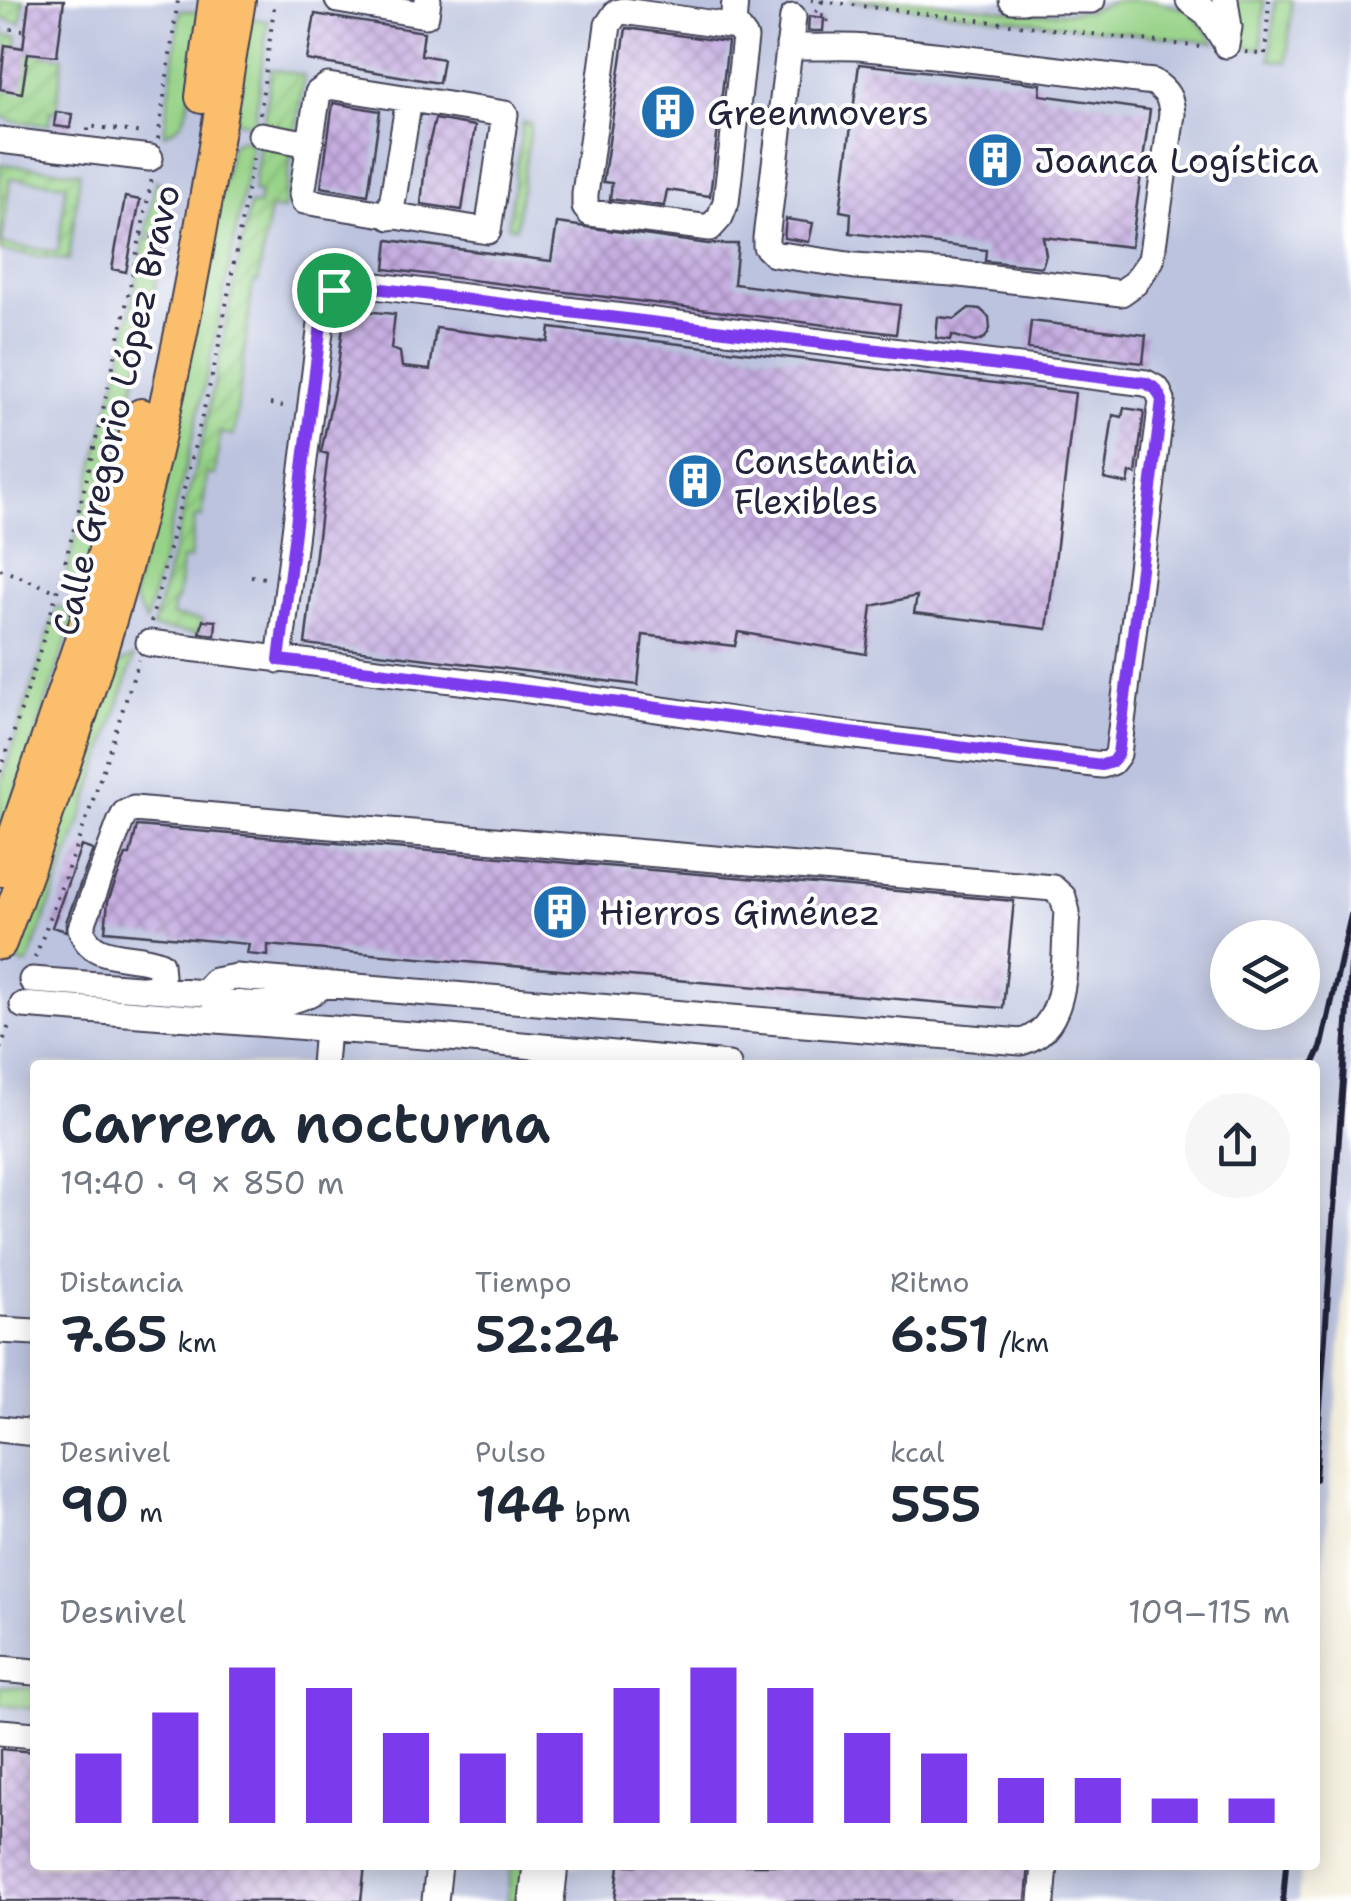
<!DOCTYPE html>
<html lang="es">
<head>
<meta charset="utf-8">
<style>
	:root { --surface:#fff; --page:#f6f6f7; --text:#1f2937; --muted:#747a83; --accent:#7c3aed }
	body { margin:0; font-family:"Shantell Sans",sans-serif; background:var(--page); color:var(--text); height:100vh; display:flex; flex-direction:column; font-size:38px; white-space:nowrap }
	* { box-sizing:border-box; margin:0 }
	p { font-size:32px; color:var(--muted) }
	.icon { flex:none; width:55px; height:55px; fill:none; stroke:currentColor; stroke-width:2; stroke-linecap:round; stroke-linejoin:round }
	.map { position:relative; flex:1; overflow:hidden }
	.panel { position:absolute; left:30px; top:1060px; width:1290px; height:810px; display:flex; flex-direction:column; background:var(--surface); border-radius:10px; box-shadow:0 5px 25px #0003 }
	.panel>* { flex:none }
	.tools { position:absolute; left:1210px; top:920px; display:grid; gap:20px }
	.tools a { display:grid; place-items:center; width:110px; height:110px; border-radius:50%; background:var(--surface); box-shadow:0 5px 25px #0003; font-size:50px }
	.pin { position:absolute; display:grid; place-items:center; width:85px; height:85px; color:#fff; margin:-42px; border:5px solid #fff; border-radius:50%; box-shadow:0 2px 10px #0007 }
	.round { display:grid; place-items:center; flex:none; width:105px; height:105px; border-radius:52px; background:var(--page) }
	.headline { display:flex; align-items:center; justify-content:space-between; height:170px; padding:0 30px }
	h1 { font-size:55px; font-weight:600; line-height:75px }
	.metrics { display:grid; grid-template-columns:repeat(3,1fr); gap:15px; height:170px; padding:10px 30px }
	.metrics div { display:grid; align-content:center }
	.metrics b { font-size:50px; font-weight:600 }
	.metrics small { font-size:28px; font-weight:400 }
	.metrics p { font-size:28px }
	.chart { height:280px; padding:20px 30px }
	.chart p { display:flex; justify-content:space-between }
	.chart svg { width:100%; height:180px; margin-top:10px; stroke:var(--accent); stroke-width:6 }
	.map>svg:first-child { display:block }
	.industrial { fill:#bcc3de; fill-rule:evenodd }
	.green { fill:#96d287; stroke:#5c7a61; stroke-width:2.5 }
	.garden { fill:url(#garden-furrows); stroke:#5c7a61; stroke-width:2.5; fill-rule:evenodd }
	.building { fill:url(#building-cross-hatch) }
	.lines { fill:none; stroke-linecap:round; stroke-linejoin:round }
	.minor-casing { stroke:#424154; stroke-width:29 }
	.major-casing { stroke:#424154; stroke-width:36 }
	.path { stroke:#424154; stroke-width:4; stroke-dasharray:2.5 8; stroke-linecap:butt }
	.minor { stroke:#fff; stroke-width:25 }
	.major { stroke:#fabe6d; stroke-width:32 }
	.rail { stroke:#22223b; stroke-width:6 }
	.route-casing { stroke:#fff; stroke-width:20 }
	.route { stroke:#7c3aed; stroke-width:12 }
	.labels { text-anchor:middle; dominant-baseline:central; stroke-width:8; stroke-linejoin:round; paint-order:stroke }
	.poi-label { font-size:35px; fill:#22223b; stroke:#fff; text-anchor:start }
	.street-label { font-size:35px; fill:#22223b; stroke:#fff }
</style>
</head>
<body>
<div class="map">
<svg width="1351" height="1901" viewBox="0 0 1351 1901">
	<defs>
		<pattern id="garden-furrows" width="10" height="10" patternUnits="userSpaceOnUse" patternTransform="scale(2.5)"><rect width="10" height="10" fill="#96d287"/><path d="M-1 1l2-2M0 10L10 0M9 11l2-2" fill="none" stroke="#81b475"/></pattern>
		<pattern id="building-cross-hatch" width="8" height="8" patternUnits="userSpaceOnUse" patternTransform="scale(2.5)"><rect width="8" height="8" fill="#c6ade1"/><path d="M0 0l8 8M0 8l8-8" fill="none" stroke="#a08cb8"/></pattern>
	</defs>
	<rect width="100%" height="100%" fill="#fff"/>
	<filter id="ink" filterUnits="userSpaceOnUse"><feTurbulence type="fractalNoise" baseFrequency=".01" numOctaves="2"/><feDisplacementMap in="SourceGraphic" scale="20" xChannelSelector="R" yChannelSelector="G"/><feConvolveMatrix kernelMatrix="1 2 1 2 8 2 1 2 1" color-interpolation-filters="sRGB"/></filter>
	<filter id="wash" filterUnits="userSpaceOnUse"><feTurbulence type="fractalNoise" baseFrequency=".0048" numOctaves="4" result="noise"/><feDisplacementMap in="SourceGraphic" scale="40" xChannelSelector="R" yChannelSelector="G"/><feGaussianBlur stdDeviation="2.25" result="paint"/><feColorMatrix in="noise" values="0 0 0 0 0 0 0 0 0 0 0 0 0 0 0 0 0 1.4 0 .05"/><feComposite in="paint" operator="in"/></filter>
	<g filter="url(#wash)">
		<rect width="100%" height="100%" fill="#f4f0df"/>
		<path class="industrial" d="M0,0H1351V1197L1315,1681V1065H35V1865H1301L1298,1901H0ZM1228,938H1302V1012H1228Z"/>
		<path class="green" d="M849,0H918L1038,14L1087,11L1118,0H1154L1190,11L1215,43Z
			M1233,0H1264L1261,49L1235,46Z
			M1275,0H1292L1287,62L1270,60Z
			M180,10L199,12C197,35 193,101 183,119C179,127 172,131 164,134Z
			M249,18L268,21L254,124L237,121L236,115Z
			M239,140L252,142C225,304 189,463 146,622L134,600V592L231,146Z
			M156,180C176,196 169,214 165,237L146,233Z
			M145,238L157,240L155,254L162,255L132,396L88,573L74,581L65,579L120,364Z
			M57,606L69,613L73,621L0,843V786Z
			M134,657L84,812L28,964H22L11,952L109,674L122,662Z
			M0,1686L35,1689V1709L0,1705Z
			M511,1865H530L526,1901H507Z"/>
		<path class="garden" d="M0,0H24L21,23L2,19Z
			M0,35L18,36L17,46L23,48V52L63,57L56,112L50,111L49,125L12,121L0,116Z
			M271,69L304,75L296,131L263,126Z
			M523,122L531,124L516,228L508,226Z
			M260,144L292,149L283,210L270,208L258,282H253L234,435L220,433L215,475L207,474L202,517H195L190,559H182L177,602H174L172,616L203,620L200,634L153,628L204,433L250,204L258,205L260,193L253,191Z
			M0,164L80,172L69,260L0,251ZM10,178L66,184L58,252L2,244Z"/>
		<g id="blocks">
			<path class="building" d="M29,0H64L57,56L28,53L22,93L0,89L5,45L23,48Z
				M315,14L424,32L421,55L443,59L439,83L307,60Z
				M809,16L824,18L823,31H808Z
				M626,28L728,42L710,196L667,190L664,206L610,199L612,183L603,182Z
				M859,64L1041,84L1040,95L1150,110L1131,247L1043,237L1046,255L1042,267L985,261L986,250L850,233L851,213L840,211Z
				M333,103L380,111L368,195L321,187Z
				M56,112L72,114L70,128L54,126Z
				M435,119L475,126L462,210L421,204L426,156Z
				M125,197L140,200L126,272L112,269Z
				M786,219L813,223L809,242L784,238Z
				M557,223L708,244H738L734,284L900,305L896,334L385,269L388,240L551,261Z
				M969,308L980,309L989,317L990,329L985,338L975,342L952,335L951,340L936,338L938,317L955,319Z
				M345,309L395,314L391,349L400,352L402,367L430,370L436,328L548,342L550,328L1075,393L1047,629L914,613L917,596L872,606L866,654L738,632L735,646L643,635L638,685L305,644L328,454L321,452L337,375Z
				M1031,321L1146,335L1143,363L1028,349Z
				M1124,408L1144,411L1136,474L1130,473L1128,484L1104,479L1113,415L1122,417Z
				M203,620L216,621L215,635L200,633Z
				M137,826L1014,901L1003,1008L268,945V956L247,954L249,944L105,931L108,901L126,855H130Z
				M81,846L93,850L66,922V931L52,927Z
				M0,1749L35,1752V1865H365L361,1901H0Z
				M619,1865H1029L1026,1901H615Z"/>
		</g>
	</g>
	<g filter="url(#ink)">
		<use href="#blocks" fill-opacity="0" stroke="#424154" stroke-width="2.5"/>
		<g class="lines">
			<g class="minor-casing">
				<path id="minor" d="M338,0L426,15L428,0
					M1012,0H1056
					M1062,0H1092
					M1189,0L1207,13L1226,43
					M1225,0L1229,27L1226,45
					M623,11L737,27L745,38L726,202L720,217L710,228L590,213L585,207V194L608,25L616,13Z
					M733,26L735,0
					M789,46C816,49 841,45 867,48C962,57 1058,70 1153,82C1167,91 1171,98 1172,114L1151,260L1135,283L1121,293L952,273L855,266L774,254L766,246V238L793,17
					M328,86L505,114L488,231L304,201L302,194L318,93Z
					M261,135L310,144
					M0,140L150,158
					M390,217L409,99
					M149,643L501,686L771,726L1102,765L1112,762L1118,754L1162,400L1157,389L1146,383L369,285H351L334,290L323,308L279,660
					M32,980L204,993L215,981L236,977L1021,1042C1072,1028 1063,955 1067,912L1063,897L1053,888L134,809L125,813L120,823L81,928C90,964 134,952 160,964L162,989
					M204,993C241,1010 292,1009 325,984
					M23,1005L450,1038L728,1065
					M324,1065L327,1029
					M0,1330L35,1332
					M0,1429L35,1433
					M0,1669L35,1672
					M0,1732L35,1735
					M435,1901L439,1865
					M532,1901L536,1865
					M551,1901L555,1865
					M1042,1901L1045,1865"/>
			</g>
			<g class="major-casing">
				<path id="major" d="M202,97L215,0
					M3,870L80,644L141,415
					M0,943C59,785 113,627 152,464C189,311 214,156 239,0"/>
			</g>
			<path class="path" d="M811,0L1201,47
				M822,1L815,14L828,16L827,24
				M0,28L23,30
				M1245,52L1265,55L1269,0
				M260,114L275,0
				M88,131V126L144,133
				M158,139L178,0
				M141,234L163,239L160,251
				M270,404L290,407
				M0,569L53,590
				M251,576L266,578
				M151,622L216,360L254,153
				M0,772C69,578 112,379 152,178
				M35,958L90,809L139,660
				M0,1049L10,1023"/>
			<use href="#minor" class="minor"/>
			<use href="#major" class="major"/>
			<path class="rail" d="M1313,1065L1322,1045L1351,915
				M1315,1479L1351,966
				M1283,1901L1286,1865"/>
		</g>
	</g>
	<g class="lines" filter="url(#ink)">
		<g class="route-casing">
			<path id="route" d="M350,285L1146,383L1156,389L1162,400L1118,754L1112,762L1102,765C827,732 553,692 279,660L323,308L334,290Z"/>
		</g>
		<use href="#route" class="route"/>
	</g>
	<defs>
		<g id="building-disc" transform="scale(2.875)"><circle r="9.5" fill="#1f6fb2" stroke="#fff"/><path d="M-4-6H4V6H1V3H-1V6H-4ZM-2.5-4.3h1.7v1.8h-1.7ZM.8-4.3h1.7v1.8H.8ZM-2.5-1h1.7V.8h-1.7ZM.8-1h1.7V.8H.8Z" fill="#fff"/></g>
	</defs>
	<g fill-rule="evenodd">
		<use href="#building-disc" x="668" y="112"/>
		<use href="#building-disc" x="995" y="160"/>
		<use href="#building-disc" x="695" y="481"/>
		<use href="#building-disc" x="560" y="912"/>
	</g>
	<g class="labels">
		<g class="poi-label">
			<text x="707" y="112">Greenmovers</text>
			<text x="1034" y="160">Joanca Logística</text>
			<text x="734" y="461">Constantia<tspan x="734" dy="40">Flexibles</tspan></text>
			<text x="599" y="912">Hierros Giménez</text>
		</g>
		<g class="street-label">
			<text transform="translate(116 410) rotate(-77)">Calle Gregorio López Bravo</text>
		</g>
	</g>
</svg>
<div class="tools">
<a><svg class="icon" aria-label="layers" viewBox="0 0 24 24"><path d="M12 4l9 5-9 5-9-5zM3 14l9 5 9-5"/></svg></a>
</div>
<div class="pin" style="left:334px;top:290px;background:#1e9e55"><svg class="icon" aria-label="arrive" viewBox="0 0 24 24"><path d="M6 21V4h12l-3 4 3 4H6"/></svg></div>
<section class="panel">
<div class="headline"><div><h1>Carrera nocturna</h1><p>19:40 · 9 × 850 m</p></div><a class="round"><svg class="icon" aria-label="share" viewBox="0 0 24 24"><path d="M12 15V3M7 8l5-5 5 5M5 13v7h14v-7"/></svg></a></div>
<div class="metrics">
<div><p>Distancia</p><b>7.65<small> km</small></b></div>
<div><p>Tiempo</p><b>52:24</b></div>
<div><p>Ritmo</p><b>6:51<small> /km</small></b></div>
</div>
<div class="metrics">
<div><p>Desnivel</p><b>90<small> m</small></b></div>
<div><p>Pulso</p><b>144<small> bpm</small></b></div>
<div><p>kcal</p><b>555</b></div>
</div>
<div class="chart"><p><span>Desnivel</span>109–115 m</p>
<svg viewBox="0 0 160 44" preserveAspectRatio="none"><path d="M5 44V27M15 44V17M25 44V6M35 44V11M45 44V22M55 44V27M65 44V22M75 44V11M85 44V6M95 44V11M105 44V22M115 44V27M125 44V33M135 44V33M145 44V38M155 44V38"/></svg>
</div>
</section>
</div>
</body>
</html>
